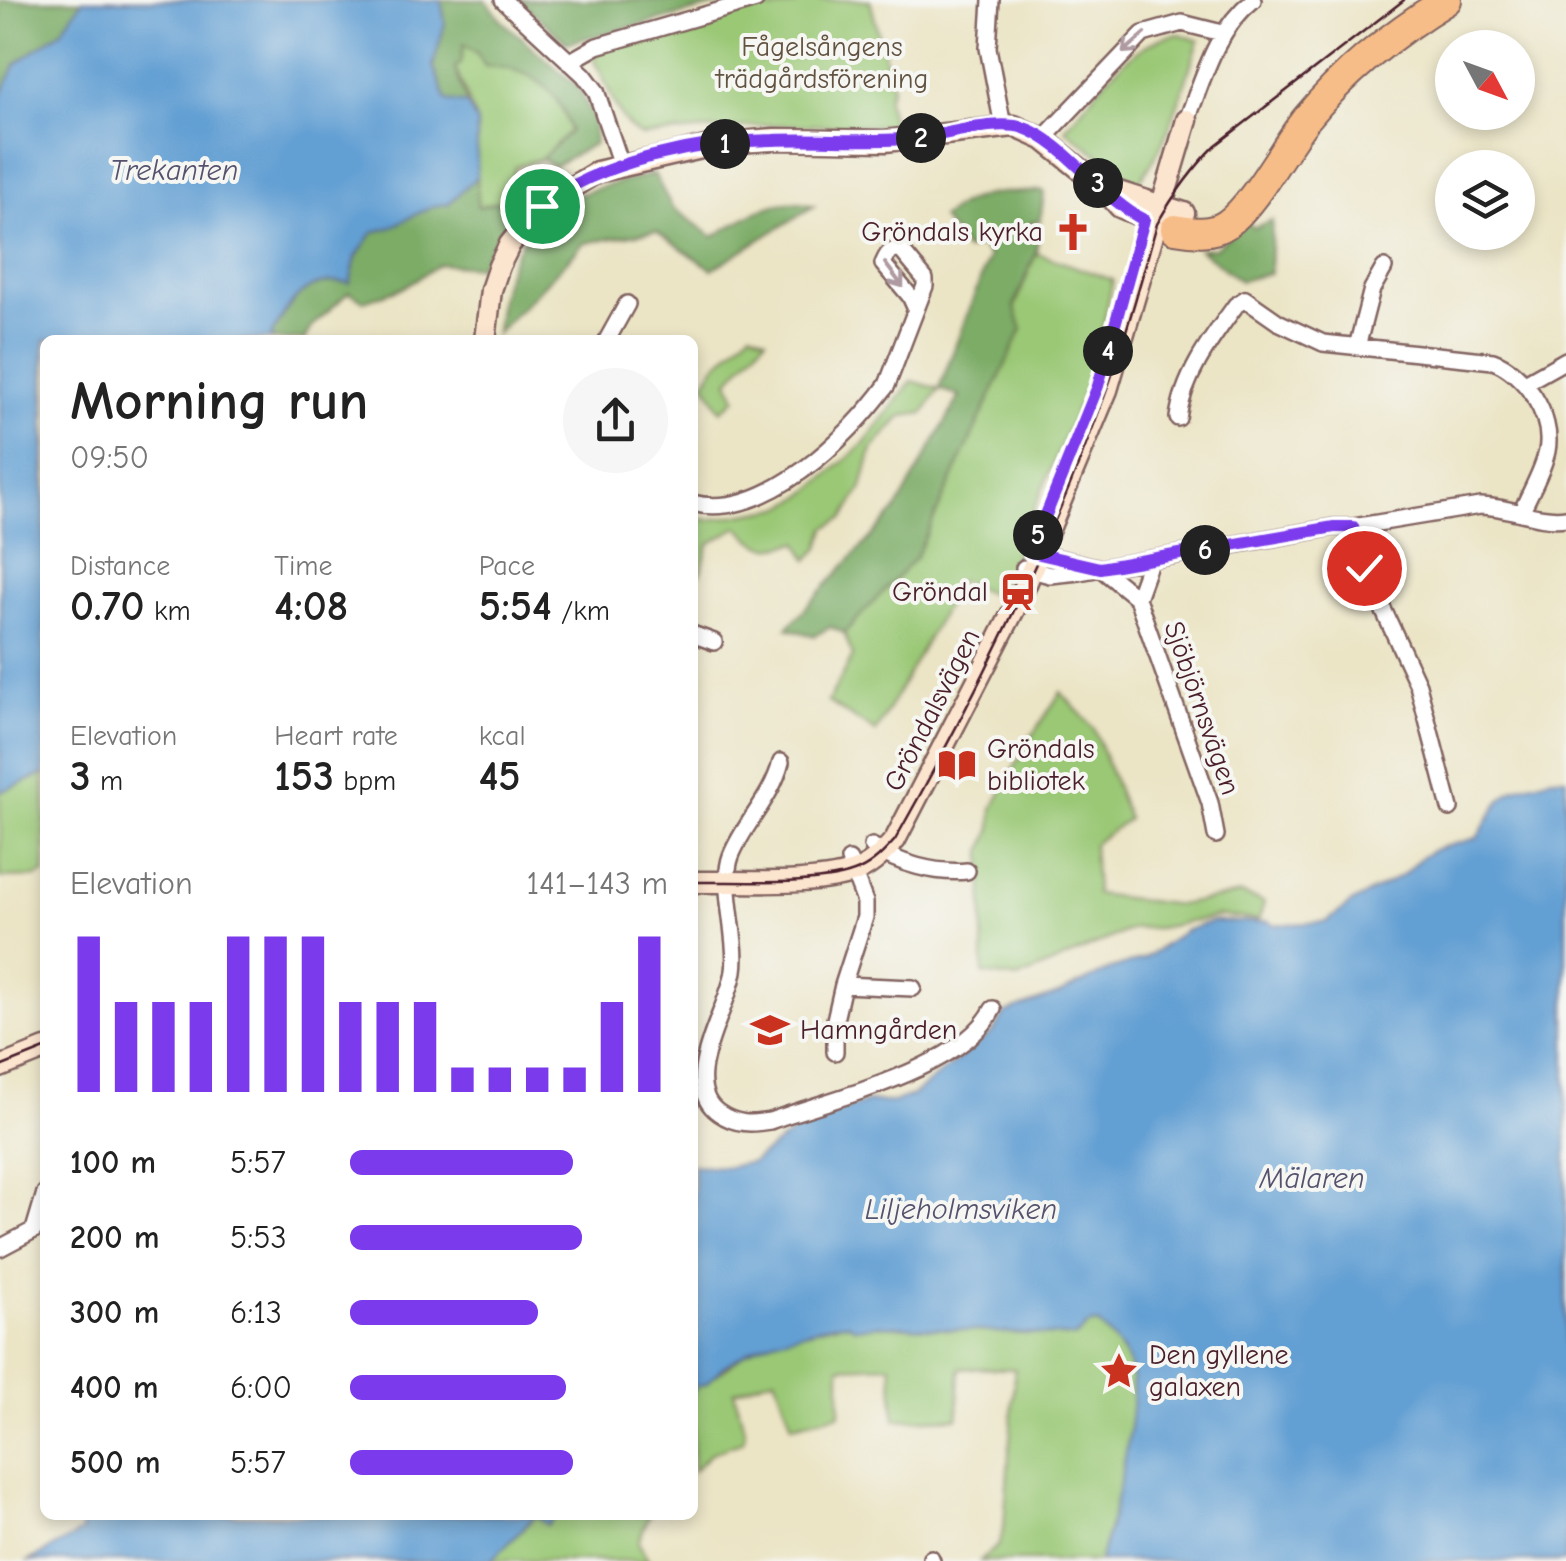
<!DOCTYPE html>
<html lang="en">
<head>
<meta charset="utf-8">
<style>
	:root { --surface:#fff; --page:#f6f6f6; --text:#222; --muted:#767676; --accent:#7c3aed }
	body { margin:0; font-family:"Comic Neue",sans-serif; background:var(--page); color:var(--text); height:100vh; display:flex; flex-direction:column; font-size:38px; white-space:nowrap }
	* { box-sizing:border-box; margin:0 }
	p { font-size:32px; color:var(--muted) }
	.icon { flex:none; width:55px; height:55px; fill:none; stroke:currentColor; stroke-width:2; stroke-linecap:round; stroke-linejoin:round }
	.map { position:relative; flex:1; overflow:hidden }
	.drawer { position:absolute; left:40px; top:335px; width:658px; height:1185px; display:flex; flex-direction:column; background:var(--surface); border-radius:15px; box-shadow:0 5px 15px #0003 }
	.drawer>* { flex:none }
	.needle { width:65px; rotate:131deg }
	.fabs { position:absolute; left:1435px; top:30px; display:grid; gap:20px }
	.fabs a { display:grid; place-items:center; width:100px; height:100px; border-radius:50%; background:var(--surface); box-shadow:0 5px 15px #0003; font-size:50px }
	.pin { position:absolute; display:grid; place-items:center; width:85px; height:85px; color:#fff; margin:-42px; border:5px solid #fff; border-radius:50%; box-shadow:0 2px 10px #0007 }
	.km { position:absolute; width:50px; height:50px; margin:-25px; border-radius:50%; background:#222; color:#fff; font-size:28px; line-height:50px; text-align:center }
	.round { display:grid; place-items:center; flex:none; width:105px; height:105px; border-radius:52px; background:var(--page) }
	.overview { display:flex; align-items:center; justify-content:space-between; height:170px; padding:0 30px }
	h1 { font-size:55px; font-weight:800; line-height:75px }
	.figures { display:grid; grid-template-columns:repeat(3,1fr); gap:15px; height:170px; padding:10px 30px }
	.figures div { display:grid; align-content:center }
	.figures b { font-size:42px; font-weight:800 }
	.figures small { font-size:28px; font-weight:400 }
	.figures p { font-size:28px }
	.chart { height:280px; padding:20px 30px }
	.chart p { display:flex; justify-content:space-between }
	.chart svg { width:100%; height:180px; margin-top:10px; stroke:var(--accent); stroke-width:6 }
	ul { padding:0 30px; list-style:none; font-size:32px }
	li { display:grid; grid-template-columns:160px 120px 1fr; align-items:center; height:75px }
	li i { height:25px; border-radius:12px; background:var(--accent) }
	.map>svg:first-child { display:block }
	.green { fill:#9ac875; stroke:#727450; stroke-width:2.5 }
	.forest { fill:#7bac66; stroke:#626648; stroke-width:2.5 }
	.water { fill:#629fd3; stroke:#565f7f; stroke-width:2.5 }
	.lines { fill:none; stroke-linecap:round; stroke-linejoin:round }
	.street-casing { stroke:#826461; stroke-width:20 }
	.secondary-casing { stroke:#826461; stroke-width:25 }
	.highway-casing { stroke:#826461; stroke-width:32 }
	.street { stroke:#fff; stroke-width:15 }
	.secondary { stroke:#fce5cf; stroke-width:20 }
	.highway { stroke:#f7bd88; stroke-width:28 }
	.tram { stroke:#4a1f2b; stroke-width:2.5 }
	.oneway { stroke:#ae9aa0 }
	.route-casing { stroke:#fff; stroke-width:20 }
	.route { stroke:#7c3aed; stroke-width:12 }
	.labels { text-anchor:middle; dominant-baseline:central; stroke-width:8; stroke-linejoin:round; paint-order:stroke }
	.park-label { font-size:28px; fill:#625241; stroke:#f6f6f2 }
	.poi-label { font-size:28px; fill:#4a1f2b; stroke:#f6f6f2; text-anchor:start }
	.street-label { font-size:28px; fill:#4a1f2b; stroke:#f6f6f2 }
	.water-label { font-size:30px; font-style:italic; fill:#54526e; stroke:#f6f6f2 }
</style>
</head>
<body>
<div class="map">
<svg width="1566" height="1561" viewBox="0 0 1566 1561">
	<rect width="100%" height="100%" fill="#f6f6f2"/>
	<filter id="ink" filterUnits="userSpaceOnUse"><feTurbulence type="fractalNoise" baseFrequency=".01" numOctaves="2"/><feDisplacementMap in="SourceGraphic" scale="20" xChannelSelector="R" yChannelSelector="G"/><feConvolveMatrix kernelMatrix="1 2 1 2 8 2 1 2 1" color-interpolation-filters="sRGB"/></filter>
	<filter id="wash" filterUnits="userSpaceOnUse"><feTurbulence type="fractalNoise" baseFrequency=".0048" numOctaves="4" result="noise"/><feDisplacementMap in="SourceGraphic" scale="40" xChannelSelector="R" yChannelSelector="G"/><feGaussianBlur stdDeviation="2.25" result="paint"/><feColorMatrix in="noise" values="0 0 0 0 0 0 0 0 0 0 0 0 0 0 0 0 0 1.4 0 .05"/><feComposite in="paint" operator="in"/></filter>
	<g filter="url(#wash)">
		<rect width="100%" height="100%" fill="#ebe4c5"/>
		<path class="green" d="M768,0L772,10L796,5L797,0H870L892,86L887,99L892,126L766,125L641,136C615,123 610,83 593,60L600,49Z
			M1180,34L1199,41C1183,85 1168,150 1136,184L1065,129C1096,93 1130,39 1180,34Z
			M463,44L476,52L485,66C529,67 559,88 570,131L541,159L515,167L510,199L477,207V123L455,67Z
			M1036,253L1113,280L1095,365L997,597L960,580L876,732L828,702L853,656L844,633L916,557Z
			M751,331L766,338L729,380L736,398L721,411L705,382L715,366Z
			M912,381L939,389L924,413L902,416L872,449L862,488L844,518L826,528L820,547L808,560L798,542C766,551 763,550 738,527L709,544L700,574L693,570V517L708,520L781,508L805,495L864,444Z
			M1061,692L1094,729L1128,819L1093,844L1096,894L1178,905L1241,894L1264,902L1259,920L1220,916L1159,928H1133L1018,979L983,974V851L992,828L993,808L1028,742Z
			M45,774V873L36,877L0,878V792Z
			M847,1323L856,1328L880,1325L1076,1337L1088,1325L1098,1323C1109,1335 1125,1351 1130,1367C1143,1404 1112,1521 1099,1561H980L999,1545L1004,1528L1015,1369L960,1368L958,1418L895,1420L891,1365L840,1367V1414L792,1425L775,1377L734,1391L745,1432L743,1441L711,1453L693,1471V1393L697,1386C712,1382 738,1356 756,1347C772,1339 828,1325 847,1323Z
			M536,1515L547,1525L556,1515H649L638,1542L649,1561H491Z"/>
		<path class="forest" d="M0,0H83L62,31L16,64L0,97Z
			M441,0H486L503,22L579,88L593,119L595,143L554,166L541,159L570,131C559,87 528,67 485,66L476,52L464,44L461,64L455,67L467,104L447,102L433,66L445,23Z
			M519,0H741L567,43Z
			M654,174L672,207L713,237C745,218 775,194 814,206L712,269L656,231L584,243L496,334C500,277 517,225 572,198C597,186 627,181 654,174Z
			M477,177L478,207L510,199L511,214L478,267L440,264L402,288L364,301L349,292L312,326L304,340H272V334C293,299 304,278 350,282L356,257L373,232L389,228L433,206L448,204Z
			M1041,190L1044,192L1040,221L1031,222L1030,236L1038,237L1036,253L1014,306L1022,329L916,557L844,633L831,627L814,636L787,628L896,510L960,396L939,389L989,257L980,246L966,250L941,218C958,204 978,195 1001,193C1015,191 1026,194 1041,190Z
			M1272,220L1270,273L1240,281L1199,249L1215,248L1246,221L1254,228Z"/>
		<path class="water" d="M83,0H441L445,23L433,66L447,101L467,104L477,123V177L448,204L433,206L389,228L373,232L356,257L350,283C304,277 293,299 272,334V340H45V774L0,792V97L16,64L61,31Z
			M1551,777H1566V1561H1099C1112,1524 1142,1402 1130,1367C1125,1351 1109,1334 1097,1323L1088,1325L1076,1337L880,1325L855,1328L847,1323L833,1324L774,1340L756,1347L723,1367L706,1384L697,1386L693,1393V1165L728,1167L752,1162L810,1120L868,1102H894L912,1096L993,1032L1005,1013L1061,993L1111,969L1144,959L1184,931L1210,922H1269L1274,925L1326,922L1353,902L1404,874L1420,858L1436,849L1477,838C1488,821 1499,794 1519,787C1530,783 1540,783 1551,777Z
			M76,1515H556L547,1525L536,1515L491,1561H29L83,1531Z"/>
	</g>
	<g filter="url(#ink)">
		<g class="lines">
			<g class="street-casing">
				<path id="street" d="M503,0L584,75L596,91L621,165
					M991,0L988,48L1003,126
					M569,62L597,46L756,0
					M1187,120C1204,76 1215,31 1253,0
					M1043,139L1143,34L1182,23L1222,33
					M607,340L627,304
					M1357,347L1372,289L1384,268
					M1525,383L1566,360
					M1178,418C1183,376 1212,338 1236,305L1245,299L1278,322L1323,343L1493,361C1524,372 1554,416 1547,451C1543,471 1530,492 1522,511
					M692,503C764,522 849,437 887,385L925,286V279L901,250C890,249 887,254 883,264L910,296L915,307
					M1353,527L1364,568L1418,685L1450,808
					M1031,552L1100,568L1137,598L1210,803L1216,835
					M1024,568L1050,575L1079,572L1334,527H1353L1480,506C1509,506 1537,522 1566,518
					M1137,598L1151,559
					M692,634L714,642
					M781,762C772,798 744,823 731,856C720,885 739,940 734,971C728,1011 677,1084 719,1113C736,1125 752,1124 770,1121C832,1098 962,1070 993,1009
					M872,846C898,864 936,874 967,871
					M843,985L913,988
					M835,1052V1020L843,985L865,917V902L849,860
					M0,1248L34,1230L45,1193
					M931,1558L932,1561"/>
			</g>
			<g class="secondary-casing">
				<path id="secondary" d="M1112,190L1184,213
					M485,340L491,290L499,266L510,244L541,206L597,172L719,144L774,139L885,141L1014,126L1043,139L1101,186L1120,207L1167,227
					M692,882C736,881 821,887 859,870C874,863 884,852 895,840L1021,596L1107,390L1187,120
					M0,1067L45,1049"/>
			</g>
			<g class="highway-casing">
				<path id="highway" d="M1175,229C1193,232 1211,235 1227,224C1254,205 1284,147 1306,119C1346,70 1393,33 1447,0"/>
			</g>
			<use href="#street" class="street"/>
			<use href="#secondary" class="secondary"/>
			<use href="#highway" class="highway"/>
			<path class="tram" d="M692,882C736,881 821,887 859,870C874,863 884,852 895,840C976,696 1050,547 1106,392C1126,337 1141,280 1157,224C1174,194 1192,169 1216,145L1404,0
				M0,1067L45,1049"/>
		</g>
		<defs><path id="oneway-shaft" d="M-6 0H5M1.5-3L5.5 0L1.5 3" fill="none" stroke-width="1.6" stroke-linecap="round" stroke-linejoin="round" transform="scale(2.5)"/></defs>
		<g class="oneway">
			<use href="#oneway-shaft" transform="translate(1134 43) rotate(139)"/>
			<use href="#oneway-shaft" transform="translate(894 275) rotate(53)"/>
		</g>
	</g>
	<g class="lines" filter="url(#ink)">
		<g class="route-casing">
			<path id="route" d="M542,206C598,161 701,141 773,140C821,138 870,143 918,138C947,135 996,119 1024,128C1064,141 1103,200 1144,220L1098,386L1031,552L1100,568L1334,527H1353L1364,568"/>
		</g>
		<use href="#route" class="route"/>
	</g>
	<defs>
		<g id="church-bare" transform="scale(3)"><path d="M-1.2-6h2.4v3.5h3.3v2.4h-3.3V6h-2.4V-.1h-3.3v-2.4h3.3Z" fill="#c8321e" stroke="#f6f6f2" stroke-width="2.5" paint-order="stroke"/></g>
		<g id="station-bare" transform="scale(3)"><path d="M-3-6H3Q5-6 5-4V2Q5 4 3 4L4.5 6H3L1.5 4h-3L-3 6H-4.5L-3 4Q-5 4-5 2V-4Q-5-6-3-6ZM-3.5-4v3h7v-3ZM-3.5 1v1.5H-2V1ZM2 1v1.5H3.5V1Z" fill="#c8321e" stroke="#f6f6f2" stroke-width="2.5" paint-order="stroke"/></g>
		<g id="library-bare" transform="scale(3)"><path d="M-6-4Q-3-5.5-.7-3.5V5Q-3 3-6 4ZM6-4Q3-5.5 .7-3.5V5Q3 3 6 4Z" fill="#c8321e" stroke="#f6f6f2" stroke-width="2.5" paint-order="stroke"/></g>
		<g id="school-bare" transform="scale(3)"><path d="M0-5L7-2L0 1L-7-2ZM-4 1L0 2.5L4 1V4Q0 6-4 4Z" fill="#c8321e" stroke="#f6f6f2" stroke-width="2.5" paint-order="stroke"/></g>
		<g id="sight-bare" transform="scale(3)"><path d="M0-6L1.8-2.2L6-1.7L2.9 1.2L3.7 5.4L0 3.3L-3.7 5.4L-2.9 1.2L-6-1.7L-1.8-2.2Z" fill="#c8321e" stroke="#f6f6f2" stroke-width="2.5" paint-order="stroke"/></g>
	</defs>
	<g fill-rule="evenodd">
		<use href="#church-bare" x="1073" y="232"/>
		<use href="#station-bare" x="1018" y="592"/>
		<use href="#library-bare" x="957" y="765"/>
		<use href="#school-bare" x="770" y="1030"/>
		<use href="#sight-bare" x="1119" y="1371"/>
	</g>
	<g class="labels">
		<g class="park-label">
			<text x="822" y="47">Fågelsångens<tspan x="822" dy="32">trädgårdsförening</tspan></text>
		</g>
		<g class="poi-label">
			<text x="1043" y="232" text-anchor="end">Gröndals kyrka</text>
			<text x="988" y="592" text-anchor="end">Gröndal</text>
			<text x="987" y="749">Gröndals<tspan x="987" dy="32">bibliotek</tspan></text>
			<text x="800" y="1030">Hamngården</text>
			<text x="1149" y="1355">Den gyllene<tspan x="1149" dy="32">galaxen</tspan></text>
		</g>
		<g class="street-label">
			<text transform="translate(1202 708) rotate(71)">Sjöbjörnsvägen</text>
			<text transform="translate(932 710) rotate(-63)">Gröndalsvägen</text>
		</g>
		<g class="water-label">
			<text x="174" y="170">Trekanten</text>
			<text x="1312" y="1178">Mälaren</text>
			<text x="961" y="1209">Liljeholmsviken</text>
		</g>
	</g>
</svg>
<div class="fabs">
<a><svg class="needle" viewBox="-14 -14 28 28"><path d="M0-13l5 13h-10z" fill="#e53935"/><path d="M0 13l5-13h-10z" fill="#767676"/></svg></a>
<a><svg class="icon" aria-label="layers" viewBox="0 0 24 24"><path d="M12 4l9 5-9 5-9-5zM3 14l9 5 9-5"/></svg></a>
</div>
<div class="pin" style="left:542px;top:206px;background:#1e9e55"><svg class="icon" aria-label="arrive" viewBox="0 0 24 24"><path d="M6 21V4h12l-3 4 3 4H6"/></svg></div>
<div class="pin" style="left:1364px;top:568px;background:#d93025"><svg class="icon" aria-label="check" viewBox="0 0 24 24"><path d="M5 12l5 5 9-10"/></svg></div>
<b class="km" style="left:725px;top:144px">1</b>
<b class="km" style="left:921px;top:138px">2</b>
<b class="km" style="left:1098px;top:183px">3</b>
<b class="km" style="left:1108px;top:351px">4</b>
<b class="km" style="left:1038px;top:535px">5</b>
<b class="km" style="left:1205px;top:550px">6</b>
<section class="drawer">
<div class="overview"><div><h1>Morning run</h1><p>09:50</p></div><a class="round"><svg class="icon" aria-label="share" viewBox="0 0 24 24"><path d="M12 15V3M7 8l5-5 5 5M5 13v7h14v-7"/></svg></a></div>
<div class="figures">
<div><p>Distance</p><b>0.70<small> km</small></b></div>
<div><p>Time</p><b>4:08</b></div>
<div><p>Pace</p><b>5:54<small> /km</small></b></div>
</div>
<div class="figures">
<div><p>Elevation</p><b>3<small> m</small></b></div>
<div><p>Heart rate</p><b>153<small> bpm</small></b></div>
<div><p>kcal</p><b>45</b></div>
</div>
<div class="chart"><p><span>Elevation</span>141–143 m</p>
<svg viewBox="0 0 160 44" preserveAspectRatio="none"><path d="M5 44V6M15 44V22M25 44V22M35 44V22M45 44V6M55 44V6M65 44V6M75 44V22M85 44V22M95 44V22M105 44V38M115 44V38M125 44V38M135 44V38M145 44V22M155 44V6"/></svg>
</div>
<ul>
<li><b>100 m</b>5:57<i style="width:70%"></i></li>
<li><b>200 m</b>5:53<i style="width:73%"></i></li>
<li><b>300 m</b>6:13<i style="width:59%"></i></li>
<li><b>400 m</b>6:00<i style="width:68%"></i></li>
<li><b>500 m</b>5:57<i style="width:70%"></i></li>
</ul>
</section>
</div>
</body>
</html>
